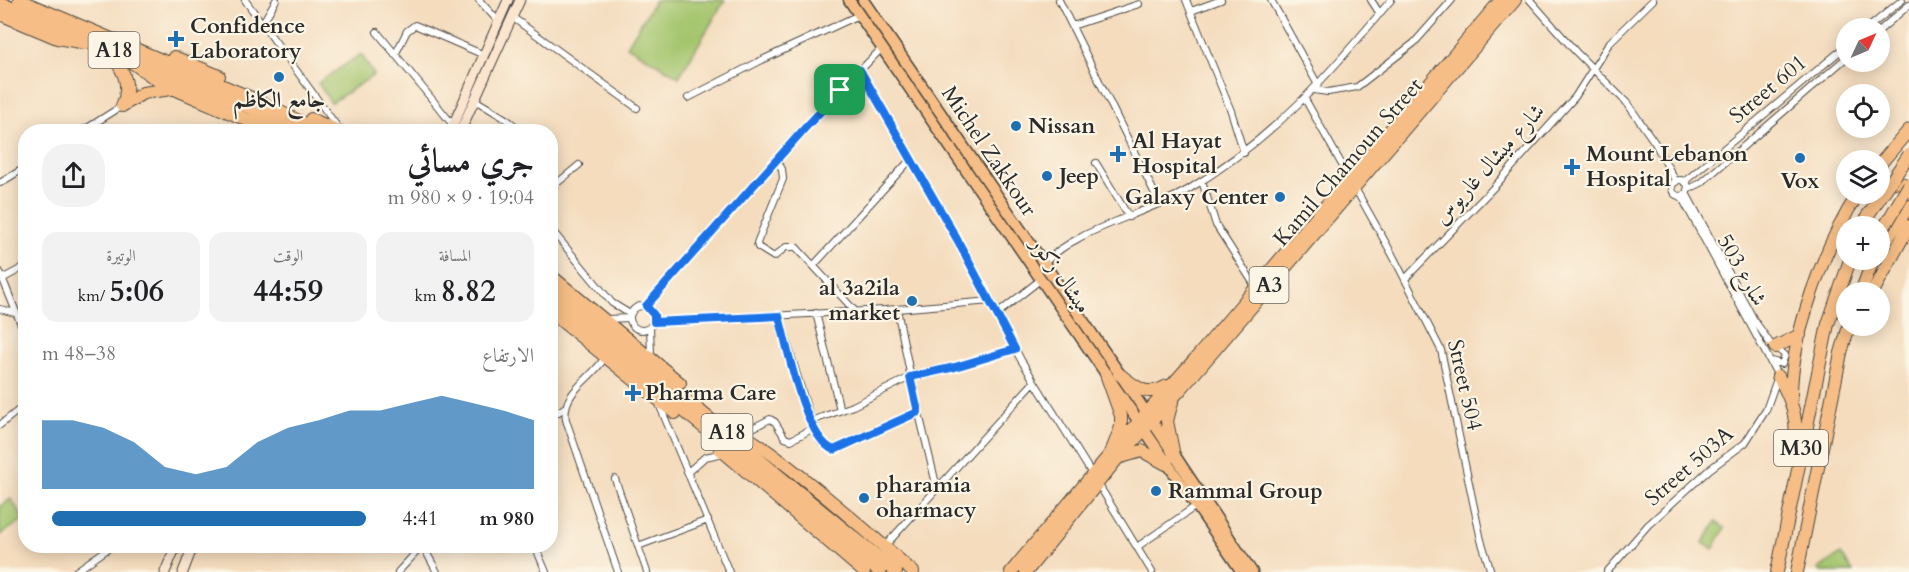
<!DOCTYPE html>
<html lang="ar">
<head>
<meta charset="utf-8">
<style>
	:root { --surface:#fff; --page:#f2f2f2; --text:#202124; --muted:#757577; --accent:#1f6fb2 }
	body { margin:0; font-family:Cardo,Amiri,serif; background:var(--page); color:var(--text); direction:rtl; height:100vh; display:flex; flex-direction:column; font-size:22px; white-space:nowrap }
	* { box-sizing:border-box; margin:0 }
	p { font-size:20px; color:var(--muted) }
	.icon { flex:none; width:33px; height:33px; fill:none; stroke:currentColor; stroke-width:2; stroke-linecap:round; stroke-linejoin:round }
	.map { position:relative; flex:1; overflow:hidden; direction:ltr }
	.details { position:absolute; left:18px; top:124px; width:540px; height:429px; display:flex; flex-direction:column; background:var(--surface); border-radius:24px; box-shadow:0 3px 15px #0003; direction:rtl }
	.details>* { flex:none }
	.needle { width:39px; rotate:46deg }
	.buttons { position:absolute; left:1836px; top:18px; display:grid; gap:12px }
	.buttons a { display:grid; place-items:center; width:54px; height:54px; border-radius:50%; background:var(--surface); box-shadow:0 3px 15px #0003; font-size:30px }
	.pin { position:absolute; display:grid; place-items:center; width:51px; height:51px; color:#fff; margin:-26px; border-radius:12px; box-shadow:0 3px 9px #0006 }
	.round { display:grid; place-items:center; flex:none; width:63px; height:63px; border-radius:24px; background:var(--page) }
	.head { display:flex; align-items:center; justify-content:space-between; height:102px; padding:0 24px }
	h1 { font-size:33px; font-weight:700; line-height:45px }
	.metrics { display:grid; grid-template-columns:repeat(3,1fr); gap:9px; height:102px; padding:6px 24px }
	.metrics div { display:grid; align-content:center; border-radius:15px; background:var(--page); text-align:center }
	.metrics b { font-size:30px; font-weight:700 }
	.metrics small { font-size:16px; font-weight:400 }
	.metrics p { font-size:16px }
	.chart { height:168px; padding:12px 24px }
	.chart p { display:flex; justify-content:space-between }
	.chart svg { width:100%; height:108px; margin-top:6px; fill:var(--accent); opacity:.7 }
	ul { padding:0 24px; list-style:none; font-size:20px }
	li { display:grid; grid-template-columns:96px 72px 1fr; align-items:center; height:45px }
	li i { height:15px; border-radius:8px; background:var(--accent) }
	.map>svg:first-child { display:block }
	.green { fill:#a3c46c; stroke:#67784c; stroke-width:1.5 }
	.lines { fill:none; stroke-linecap:round; stroke-linejoin:round }
	.street-casing { stroke:#494641; stroke-width:8 }
	.secondary-casing { stroke:#494641; stroke-width:11 }
	.primary-casing { stroke:#494641; stroke-width:13 }
	.highway-casing { stroke:#494641; stroke-width:14 }
	.street { stroke:#fff; stroke-width:6 }
	.secondary { stroke:#fbe5cf; stroke-width:9 }
	.primary { stroke:#f6be86; stroke-width:10 }
	.highway { stroke:#f6be86; stroke-width:12 }
	.highway-bridge-casing { stroke:#494641; stroke-width:14; stroke-linecap:butt }
	.highway-bridge { stroke:#f6be86; stroke-width:12 }
	.route-casing { stroke:#fff; stroke-width:12 }
	.route { stroke:#1a73e8; stroke-width:8 }
	.poi-dot { fill:#1f6fb2; stroke:#fcf5e5; stroke-width:2 }
	.labels { text-anchor:middle; dominant-baseline:central; stroke-width:4.5; stroke-linejoin:round; paint-order:stroke }
	.shield { fill:#fcf5e5; stroke:#6a6863; stroke-width:1.5 }
	.shield-label { font-size:21px; font-weight:bold; fill:#2b2b2b }
	.poi-label { font-size:22px; font-weight:bold; fill:#2b2b2b; stroke:#fcf5e5; text-anchor:start }
	.street-label { font-size:22px; fill:#2b2b2b; stroke:#fcf5e5 }
</style>
</head>
<body>
<div class="map">
<svg width="1909" height="572" viewBox="0 0 1909 572">
	<rect width="100%" height="100%" fill="#fcf5e5"/>
	<filter id="ink" filterUnits="userSpaceOnUse"><feTurbulence type="fractalNoise" baseFrequency=".0167" numOctaves="2"/><feDisplacementMap in="SourceGraphic" scale="12" xChannelSelector="R" yChannelSelector="G"/><feConvolveMatrix kernelMatrix="1 2 1 2 8 2 1 2 1" color-interpolation-filters="sRGB"/></filter>
	<filter id="wash" filterUnits="userSpaceOnUse"><feTurbulence type="fractalNoise" baseFrequency=".008" numOctaves="4" result="noise"/><feDisplacementMap in="SourceGraphic" scale="24" xChannelSelector="R" yChannelSelector="G"/><feGaussianBlur stdDeviation="1.35" result="paint"/><feColorMatrix in="noise" values="0 0 0 0 0 0 0 0 0 0 0 0 0 0 0 0 0 1.4 0 .05"/><feComposite in="paint" operator="in"/></filter>
	<g filter="url(#wash)">
		<rect width="100%" height="100%" fill="#f4dcbd"/>
		<path class="green" d="M655,0H725L679,77L627,46Z
			M361,54L374,75L331,103L318,83Z
			M11,499L24,519L0,535V506Z
			M1716,522L1725,528L1713,549L1703,543Z
			M1841,554L1853,572H1821L1818,569Z"/>
	</g>
	<g filter="url(#ink)">
		<g class="lines">
			<g class="street-casing">
				<path id="street" d="M245,0L339,129
					M479,0L498,21
					M1059,0L1160,204
					M1186,0L1231,111L1244,153
					M1271,0L1318,85
					M1371,0L1380,14
					M1530,0L1576,52L1627,103L1655,143L1676,182
					M1191,11L1221,0
					M512,17L637,108
					M262,24L276,0
					M1072,26L1139,4
					M1868,28L1902,0
					M1880,30L1909,5
					M377,32L453,125
					M395,55L407,31L415,25L484,55
					M860,70L958,241L1021,360L1092,474
					M1314,90L1328,92L1357,87L1414,43L1452,0
					M688,98L762,60L859,15
					M1305,99L1392,254L1441,350L1481,540L1491,572
					M475,100L506,119L523,132
					M94,124L99,132
					M81,132L122,106
					M776,160L782,169L783,179L757,243L758,247L774,257L786,247H796L855,311
					M1096,163L1129,217
					M1672 188a8 8 0 1 1 16 0a8 8 0 1 1-16 0Z
					M1202,181L1216,225L1257,289
					M1684,182L1846,46
					M0,183L26,167
					M550,189L579,165
					M1687,190L1701,183L1846,58
					M1686,193L1754,320L1770,343L1785,355L1782,364L1772,361
					M550,228L612,303L630,314
					M1044,264C1074,229 1148,214 1189,189C1276,136 1327,77 1391,0
					M814,265L911,159
					M0,272L26,337
					M2,279L26,266
					M1405,279L1495,186L1575,97L1610,42L1653,0
					M630 318a12 12 0 1 1 24 0a12 12 0 1 1-24 0Z
					M646,306L805,127L882,48
					M0,309L15,313
					M897,309L914,393L937,488
					M816,313L840,410
					M997,314L1040,280
					M779,316L811,421L853,406L910,377L955,367L1015,349
					M607,319L630,318
					M654,322L885,310L991,301
					M650,327L651,355
					M605,357C592,380 561,391 566,420L618,572
					M659,404L729,572
					M550,418L564,408
					M811,421L821,442L834,450L918,412
					M0,425L26,404
					M743,433L770,419L775,422L785,438L791,440L814,428
					M689,471L705,457L724,453
					M615,479L647,572
					M1097,482L1152,572
					M423,546L437,572
					M535,546L546,572
					M638,546L708,520
					M884,547L1034,382
					M1137,547L1196,506
					M75,572L112,546
					M398,572L422,546
					M1607,572L1648,525L1710,469L1745,443L1766,410L1778,376L1681,196"/>
			</g>
			<g class="secondary-casing">
				<path id="secondary" d="M450,132L508,0
					M460,132L520,0
					M165,572L176,546
					M183,572L193,546"/>
			</g>
			<g class="primary-casing">
				<path id="primary" d="M849,0L1242,572
					M863,0L1152,421L1252,572"/>
			</g>
			<g class="highway-casing">
				<path id="highway" d="M19,0L254,99L321,132
					M0,3L250,108L298,132
					M0,14L57,38L86,43
					M107,48C121,66 133,83 122,106
					M174,57L219,76
					M133,63L163,84L275,132
					M122,106L143,93L171,89
					M311,119L340,132
					M1880,164L1909,130
					M1880,183L1898,182L1909,186
					M1864,226L1868,215
					M1880,250L1909,206
					M550,275L680,383
					M550,288L896,572
					M1861,292L1873,260
					M1873,292L1909,226
					M550,301L880,572
					M558,318L675,413
					M1775,347L1800,335
					M1119,374C1136,387 1146,398 1167,386
					M1778,376C1792,400 1798,418 1795,446
					M1791,399C1790,337 1825,245 1858,194
					M1172,402L1167,421L1174,456
					M725,427C752,429 885,547 913,572
					M720,449L864,572
					M1112,452L1197,357L1501,0
					M1121,457L1142,451L1166,464
					M1011,572L1111,453L1121,427V416L1106,374
					M1026,572L1117,459L1181,389L1515,0
					M1777,572L1828,324L1850,260
					M1797,572L1841,353L1849,326"/>
			</g>
			<use href="#street" class="street"/>
			<use href="#secondary" class="secondary"/>
			<use href="#primary" class="primary"/>
			<use href="#highway" class="highway"/>
			<g class="highway-bridge-casing">
				<path id="highway-bridge" d="M1868,215L1909,155
					M1885,226L1909,185"/>
			</g>
			<use href="#highway-bridge" class="highway-bridge"/>
		</g>
	</g>
	<g class="lines" filter="url(#ink)">
		<g class="route-casing">
			<path id="route" d="M860,70L958,241L1015,349L955,367L910,377L918,412L834,450C805,440 787,346 779,316L654,322V315L646,306L805,128Z"/>
		</g>
		<use href="#route" class="route"/>
	</g>
	<g class="poi-dot">
		<path d="M173 30h6v6h6v6h-6v6h-6v-6h-6v-6h6z"/>
		<circle cx="279" cy="77" r="6"/>
		<circle cx="1016" cy="126" r="6"/>
		<path d="M1115 145h6v6h6v6h-6v6h-6v-6h-6v-6h6z"/>
		<circle cx="1800" cy="158" r="6"/>
		<path d="M1569 158h6v6h6v6h-6v6h-6v-6h-6v-6h6z"/>
		<circle cx="1047" cy="176" r="6"/>
		<circle cx="1280" cy="197" r="6"/>
		<circle cx="912" cy="301" r="6"/>
		<path d="M630 384h6v6h6v6h-6v6h-6v-6h-6v-6h6z"/>
		<circle cx="1156" cy="491" r="6"/>
		<circle cx="864" cy="498" r="6"/>
	</g>
	<g class="labels">
		<g class="shield">
			<rect x="88.5" y="32" width="51" height="36" rx="4.5"/>
			<rect x="1249.5" y="267" width="39" height="36" rx="4.5"/>
			<rect x="701.5" y="414" width="51" height="36" rx="4.5"/>
			<rect x="1774" y="430" width="54" height="36" rx="4.5"/>
		</g>
		<g class="shield-label">
			<text x="114" y="50">A18</text>
			<text x="1269" y="285">A3</text>
			<text x="727" y="432">A18</text>
			<text x="1801" y="448">M30</text>
		</g>
		<g class="poi-label">
			<text x="190" y="26">Confidence<tspan x="190" dy="25">Laboratory</tspan></text>
			<text x="279" y="100" text-anchor="middle">جامع الكاظم</text>
			<text x="1028" y="126">Nissan</text>
			<text x="1132" y="141">Al Hayat<tspan x="1132" dy="25">Hospital</tspan></text>
			<text x="1586" y="154">Mount Lebanon<tspan x="1586" dy="25">Hospital</tspan></text>
			<text x="1059" y="176">Jeep</text>
			<text x="1800" y="181" text-anchor="middle">Vox</text>
			<text x="1268" y="197" text-anchor="end">Galaxy Center</text>
			<text x="900" y="288" text-anchor="end">al 3a2ila<tspan x="900" dy="25">market</tspan></text>
			<text x="645" y="393">Pharma Care</text>
			<text x="876" y="485">pharamia<tspan x="876" dy="25">oharmacy</tspan></text>
			<text x="1168" y="491">Rammal Group</text>
		</g>
		<g class="street-label">
			<text transform="translate(1768 89) rotate(-40)">Street 601</text>
			<text transform="translate(989 151) rotate(56)">Michel Zakkour</text>
			<text transform="translate(1348 162) rotate(-49)">Kamil Chamoun Street</text>
			<text transform="translate(1489 164) rotate(-48)">شارع ميشال غاريوس</text>
			<text transform="translate(1742 270) rotate(61)">شارع 503</text>
			<text transform="translate(1061 275) rotate(55)">ميشال زكور</text>
			<text transform="translate(1465 385) rotate(77)">Street 504</text>
			<text transform="translate(1689 466) rotate(-41)">Street 503A</text>
		</g>
	</g>
</svg>
<div class="buttons">
<a><svg class="needle" viewBox="-14 -14 28 28"><path d="M0-13l5 13h-10z" fill="#e53935"/><path d="M0 13l5-13h-10z" fill="#757577"/></svg></a>
<a><svg class="icon" aria-label="locate" viewBox="0 0 24 24"><circle cx="12" cy="12" r="6"/><path d="M12 2v4M12 18v4M2 12h4M18 12h4"/></svg></a>
<a><svg class="icon" aria-label="layers" viewBox="0 0 24 24"><path d="M12 4l9 5-9 5-9-5zM3 14l9 5 9-5"/></svg></a>
<a>+</a>
<a>−</a>
</div>
<div class="pin" style="left:840px;top:90px;background:#1e9e55"><svg class="icon" aria-label="arrive" viewBox="0 0 24 24"><path d="M6 21V4h12l-3 4 3 4H6"/></svg></div>
<section class="details">
<div class="head"><div><h1>جري مسائي</h1><p>19:04 · 9 × 980 m</p></div><a class="round"><svg class="icon" aria-label="share" viewBox="0 0 24 24"><path d="M12 15V3M7 8l5-5 5 5M5 13v7h14v-7"/></svg></a></div>
<div class="metrics">
<div><p>المسافة</p><b>8.82<small> km</small></b></div>
<div><p>الوقت</p><b>44:59</b></div>
<div><p>الوتيرة</p><b>5:06<small> /km</small></b></div>
</div>
<div class="chart"><p><span>الارتفاع</span>38–48 m</p>
<svg viewBox="0 0 160 44" preserveAspectRatio="none"><path d="M0 44V16L10 16L20 19L30 25L40 35L50 38L60 35L70 25L80 19L90 16L100 12L110 12L120 9L130 6L140 9L150 12L160 16V44z"/></svg>
</div>
<ul>
<li><b>980 m</b>4:41<i style="width:97%"></i></li>
</ul>
</section>
</div>
</body>
</html>
